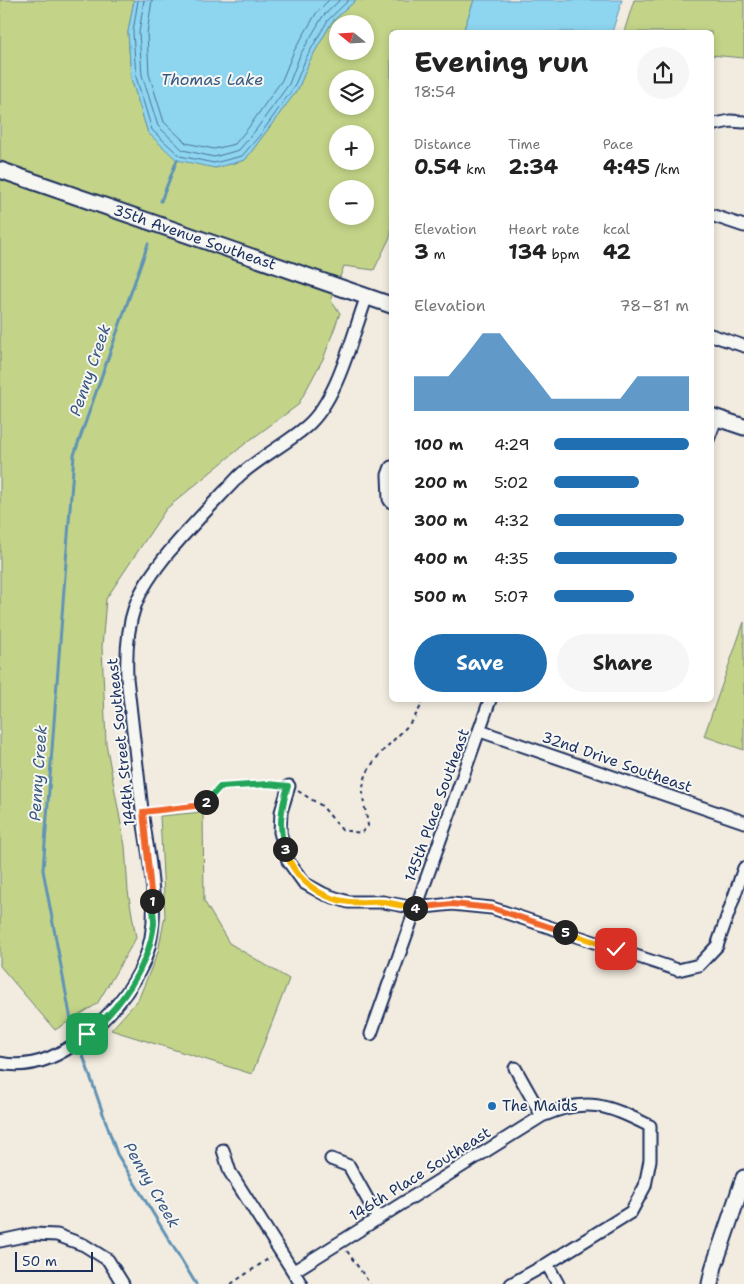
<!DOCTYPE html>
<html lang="en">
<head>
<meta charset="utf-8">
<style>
	:root { --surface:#fff; --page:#f6f6f6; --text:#222; --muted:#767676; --accent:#1f6fb2 }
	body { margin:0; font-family:"Shantell Sans",sans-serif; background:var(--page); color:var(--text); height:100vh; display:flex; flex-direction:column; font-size:19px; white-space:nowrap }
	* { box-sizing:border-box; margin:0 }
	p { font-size:16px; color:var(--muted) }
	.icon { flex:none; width:28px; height:28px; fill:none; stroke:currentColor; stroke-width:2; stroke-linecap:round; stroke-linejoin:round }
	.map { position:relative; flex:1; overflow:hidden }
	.drawer { position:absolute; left:389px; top:30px; width:325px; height:672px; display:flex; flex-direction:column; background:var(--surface); border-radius:8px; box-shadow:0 2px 8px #0003 }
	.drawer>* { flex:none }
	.needle { width:32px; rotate:288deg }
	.tools { position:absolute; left:329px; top:15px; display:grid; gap:10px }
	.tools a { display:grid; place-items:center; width:45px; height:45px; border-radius:50%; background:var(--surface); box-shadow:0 2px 8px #0003; font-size:25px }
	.scale { position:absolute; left:15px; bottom:12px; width:78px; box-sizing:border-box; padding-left:5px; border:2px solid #1b2f5e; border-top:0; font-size:14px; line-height:18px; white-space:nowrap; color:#1b2f5e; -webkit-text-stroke:4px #f6f6f2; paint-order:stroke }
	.pin { position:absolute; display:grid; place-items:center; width:42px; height:42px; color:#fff; margin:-21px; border-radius:10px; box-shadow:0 2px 8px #0006 }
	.km { position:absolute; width:25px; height:25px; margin:-12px; border-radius:50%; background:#222; color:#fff; font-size:14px; line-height:25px; text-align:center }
	.round { display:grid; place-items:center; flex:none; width:52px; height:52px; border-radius:26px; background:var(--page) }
	.headline { display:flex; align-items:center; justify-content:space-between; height:85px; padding:0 25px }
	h1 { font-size:28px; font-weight:700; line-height:38px }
	.figures { display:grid; grid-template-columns:repeat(3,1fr); gap:8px; height:85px; padding:5px 25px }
	.figures div { display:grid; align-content:center }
	.figures b { font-size:21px; font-weight:700 }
	.figures small { font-size:14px; font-weight:400 }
	.figures p { font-size:14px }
	.chart { height:140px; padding:10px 25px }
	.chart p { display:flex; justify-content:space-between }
	.chart svg { width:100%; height:90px; margin-top:5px; fill:var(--accent); opacity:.7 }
	.primary-button { display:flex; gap:10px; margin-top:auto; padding:10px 25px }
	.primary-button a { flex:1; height:58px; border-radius:30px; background:var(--accent); color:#fff; font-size:20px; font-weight:700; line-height:58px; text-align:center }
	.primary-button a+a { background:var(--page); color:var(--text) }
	ul { padding:0 25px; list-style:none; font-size:16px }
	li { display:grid; grid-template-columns:80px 60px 1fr; align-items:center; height:38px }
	li i { height:12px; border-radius:6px; background:var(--accent) }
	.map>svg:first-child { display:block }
	.green { fill:#c3d488; stroke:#6f8273; fill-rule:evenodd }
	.water { fill:#8ed5f0; stroke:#6093b6 }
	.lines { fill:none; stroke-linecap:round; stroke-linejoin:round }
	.shore { stroke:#497198; stroke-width:1 }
	.stream { stroke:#6093b6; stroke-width:3 }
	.lane-casing { stroke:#1b2f5e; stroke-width:9 }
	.street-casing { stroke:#1b2f5e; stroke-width:15 }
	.secondary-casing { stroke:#1b2f5e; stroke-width:19 }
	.path { stroke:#1b2f5e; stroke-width:2; stroke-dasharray:4 4; stroke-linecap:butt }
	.lane { stroke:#f6f6f2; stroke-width:5.5 }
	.street { stroke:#f6f6f2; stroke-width:11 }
	.secondary { stroke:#f6f6f2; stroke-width:15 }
	.split-1-casing { stroke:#fff; stroke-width:10 }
	.split-2-casing { stroke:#fff; stroke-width:10 }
	.split-3-casing { stroke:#fff; stroke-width:10 }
	.split-4-casing { stroke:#fff; stroke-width:10 }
	.split-5-casing { stroke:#fff; stroke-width:10 }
	.split-6-casing { stroke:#fff; stroke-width:10 }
	.split-1 { stroke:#22a559; stroke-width:6 }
	.split-2 { stroke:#f0652b; stroke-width:6 }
	.split-3 { stroke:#22a559; stroke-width:6 }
	.split-4 { stroke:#f5b400; stroke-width:6 }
	.split-5 { stroke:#f0652b; stroke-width:6 }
	.split-6 { stroke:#f5b400; stroke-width:6 }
	.poi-dot { fill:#1f6fb2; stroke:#f6f6f2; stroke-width:2 }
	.labels { text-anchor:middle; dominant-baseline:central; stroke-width:4; stroke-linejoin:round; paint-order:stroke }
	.street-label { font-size:15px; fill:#1b2f5e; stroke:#f6f6f2 }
	.poi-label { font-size:15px; fill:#1b2f5e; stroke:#f6f6f2; text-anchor:start }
	.water-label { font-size:16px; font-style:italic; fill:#385882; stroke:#f6f6f2 }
</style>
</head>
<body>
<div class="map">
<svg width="744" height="1284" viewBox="0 0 744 1284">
	<rect width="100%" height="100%" fill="#f2ebdf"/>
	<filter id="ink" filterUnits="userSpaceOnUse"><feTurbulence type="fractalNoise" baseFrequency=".02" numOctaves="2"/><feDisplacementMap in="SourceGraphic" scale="10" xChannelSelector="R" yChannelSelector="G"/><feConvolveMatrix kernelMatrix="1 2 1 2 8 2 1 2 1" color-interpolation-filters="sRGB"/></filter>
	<g filter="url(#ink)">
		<path class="green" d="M0,0H134L128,32L131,78L148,133L215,168L245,160L298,89L310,60L332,22L356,0H474L463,32H391V235L374,270L344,266L331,301L340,313L324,357L298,405L246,443L166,509L106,599L102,647L106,743L125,846L128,891L136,938L97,1004L55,1030L0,966ZM338,24H365V51H338ZM338,79H365V106H338ZM338,134H365V161H338ZM338,189H365V216H338Z
			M634,0H744V58L711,55V32H624Z
			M744,622V750L704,736Z
			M203,812L204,901L229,943L289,979L252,1074L111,1030L138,1000L158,952L165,916L160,816Z"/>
		<path class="water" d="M134,0H356L332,22L310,60L298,89L245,160L215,168L177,160L148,133L131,78L128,32Z
			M474,0H622L612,32H463Z"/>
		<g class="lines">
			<path class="shore" d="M138,0L133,32L136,77L152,130L180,156L214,163L242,156L260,135L294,87L306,58L328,20L349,0
				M144,0L139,33L142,75L158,126L183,150L214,157L239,150L255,131L289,84L300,55L323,16L340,0
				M152,0L147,33L149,74L164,122L186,143L214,149L235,144L249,127L282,80L294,51L317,12L329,0"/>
			<path class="stream" d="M161,201L177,160
				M77,1038L71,1020L43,870L74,455L148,244
				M79,1044L117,1154L196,1284"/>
			<g class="lane-casing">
				<path id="lane" d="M711,440L719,419"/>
			</g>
			<g class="street-casing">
				<path id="street" d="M711,125L730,121L744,122
					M711,215L744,226
					M711,335L744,346
					M391,467L388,475L389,499L391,502
					M480,731L744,822
					M289,786L281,812L280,832L288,861L304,883L324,894L348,902H383L415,908L452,904L492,908L678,970L699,965L717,946L744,868
					M371,1034L490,700
					M0,1063C31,1070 60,1056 84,1037C108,1017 130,993 143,964C164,917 148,859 142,810C137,766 132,722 127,678C126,654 127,629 135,606C150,564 208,510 239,476C260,457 285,445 307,426C338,399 352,336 367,296
					M515,1068L542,1116
					M223,1150L230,1172L301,1284
					M331,1159L349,1166L378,1218
					M0,1241L33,1234L57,1235L84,1245L108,1260L123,1284
					M547,1264L558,1284
					M294,1271L542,1116C587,1096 607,1105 650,1126V1160L645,1186L631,1212L547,1264L511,1284"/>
			</g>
			<g class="secondary-casing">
				<g id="secondary">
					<path id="s1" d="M0,170L391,305"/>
					<path d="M711,416L744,427"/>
					<path d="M710,1284L714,1266L744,1178"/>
				</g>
			</g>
			<path class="path" d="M298,791L322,806L342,830L361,833L368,826C367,815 362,800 363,788C367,751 413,734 423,700
				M152,811L203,805L221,787L280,785
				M347,1251L370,1284
				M231,1284L271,1257"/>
			<use href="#lane" class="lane"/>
			<use href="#street" class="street"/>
			<use href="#secondary" class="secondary"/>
		</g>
	</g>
	<g class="lines" filter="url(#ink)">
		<g class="split-1-casing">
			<path id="split-1" d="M87,1034C120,1009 149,966 154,924C154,917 153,909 152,901"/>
		</g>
		<g class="split-2-casing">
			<path id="split-2" d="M152,901L143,812L203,805L206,802"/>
		</g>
		<g class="split-3-casing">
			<path id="split-3" d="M206,802L220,787L268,784L288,786C281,809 278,826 285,849"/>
		</g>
		<g class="split-4-casing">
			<path id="split-4" d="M285,849C293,878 320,899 349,902C361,903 373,901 384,902C394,904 404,906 415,908"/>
		</g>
		<g class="split-5-casing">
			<path id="split-5" d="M415,908L452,904L492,908L565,932"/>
		</g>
		<g class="split-6-casing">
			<path id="split-6" d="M565,932L616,949"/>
		</g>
		<use href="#split-1" class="split-1"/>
		<use href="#split-2" class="split-2"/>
		<use href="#split-3" class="split-3"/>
		<use href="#split-4" class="split-4"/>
		<use href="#split-5" class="split-5"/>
		<use href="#split-6" class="split-6"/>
	</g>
	<circle class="poi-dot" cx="492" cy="1106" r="5"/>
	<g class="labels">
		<g class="street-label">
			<text stroke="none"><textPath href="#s1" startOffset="206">35th Avenue Southeast</textPath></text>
			<text transform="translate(121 742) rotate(-96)">144th Street Southeast</text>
			<text transform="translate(617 762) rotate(19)">32nd Drive Southeast</text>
			<text transform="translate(437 805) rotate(-70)">145th Place Southeast</text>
			<text transform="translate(420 1174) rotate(-32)">146th Place Southeast</text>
		</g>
		<g class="poi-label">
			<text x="502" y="1106">The Maids</text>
		</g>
		<g class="water-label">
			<text x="212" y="79">Thomas Lake</text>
			<text transform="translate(90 370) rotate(-71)">Penny Creek</text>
			<text transform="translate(38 773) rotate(-86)">Penny Creek</text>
			<text transform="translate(152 1185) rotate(60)">Penny Creek</text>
		</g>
	</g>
</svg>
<div class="tools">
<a><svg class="needle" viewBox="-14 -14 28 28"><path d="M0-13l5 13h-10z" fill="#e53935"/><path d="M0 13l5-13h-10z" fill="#767676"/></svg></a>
<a><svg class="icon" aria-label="layers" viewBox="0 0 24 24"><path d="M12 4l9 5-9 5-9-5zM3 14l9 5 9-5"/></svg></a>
<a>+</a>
<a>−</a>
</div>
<div class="scale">50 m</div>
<div class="pin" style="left:87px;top:1034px;background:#1e9e55"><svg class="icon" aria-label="arrive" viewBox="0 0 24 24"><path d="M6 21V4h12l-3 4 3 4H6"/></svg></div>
<div class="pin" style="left:616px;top:949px;background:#d93025"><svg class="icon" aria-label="check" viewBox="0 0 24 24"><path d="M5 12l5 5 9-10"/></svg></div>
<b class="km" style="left:152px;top:901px">1</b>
<b class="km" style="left:206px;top:802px">2</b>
<b class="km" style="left:285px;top:849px">3</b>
<b class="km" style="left:415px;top:908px">4</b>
<b class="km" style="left:565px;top:932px">5</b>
<section class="drawer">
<div class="headline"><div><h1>Evening run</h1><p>18:54</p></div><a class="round"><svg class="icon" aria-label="share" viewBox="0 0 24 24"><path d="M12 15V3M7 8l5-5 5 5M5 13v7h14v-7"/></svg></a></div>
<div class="figures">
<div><p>Distance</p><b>0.54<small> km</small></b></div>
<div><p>Time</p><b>2:34</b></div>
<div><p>Pace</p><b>4:45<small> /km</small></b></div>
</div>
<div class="figures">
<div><p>Elevation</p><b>3<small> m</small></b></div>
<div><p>Heart rate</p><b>134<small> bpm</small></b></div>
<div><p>kcal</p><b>42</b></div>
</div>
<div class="chart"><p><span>Elevation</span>78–81 m</p>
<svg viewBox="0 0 160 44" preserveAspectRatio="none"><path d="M0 44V27L10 27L20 27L30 17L40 6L50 6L60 17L70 27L80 38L90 38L100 38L110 38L120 38L130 27L140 27L150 27L160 27V44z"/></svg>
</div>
<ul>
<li><b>100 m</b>4:29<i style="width:100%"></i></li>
<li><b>200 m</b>5:02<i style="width:63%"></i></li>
<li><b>300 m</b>4:32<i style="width:96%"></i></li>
<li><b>400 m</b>4:35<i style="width:91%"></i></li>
<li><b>500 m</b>5:07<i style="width:59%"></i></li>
</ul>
<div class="primary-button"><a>Save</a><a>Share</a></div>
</section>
</div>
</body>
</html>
